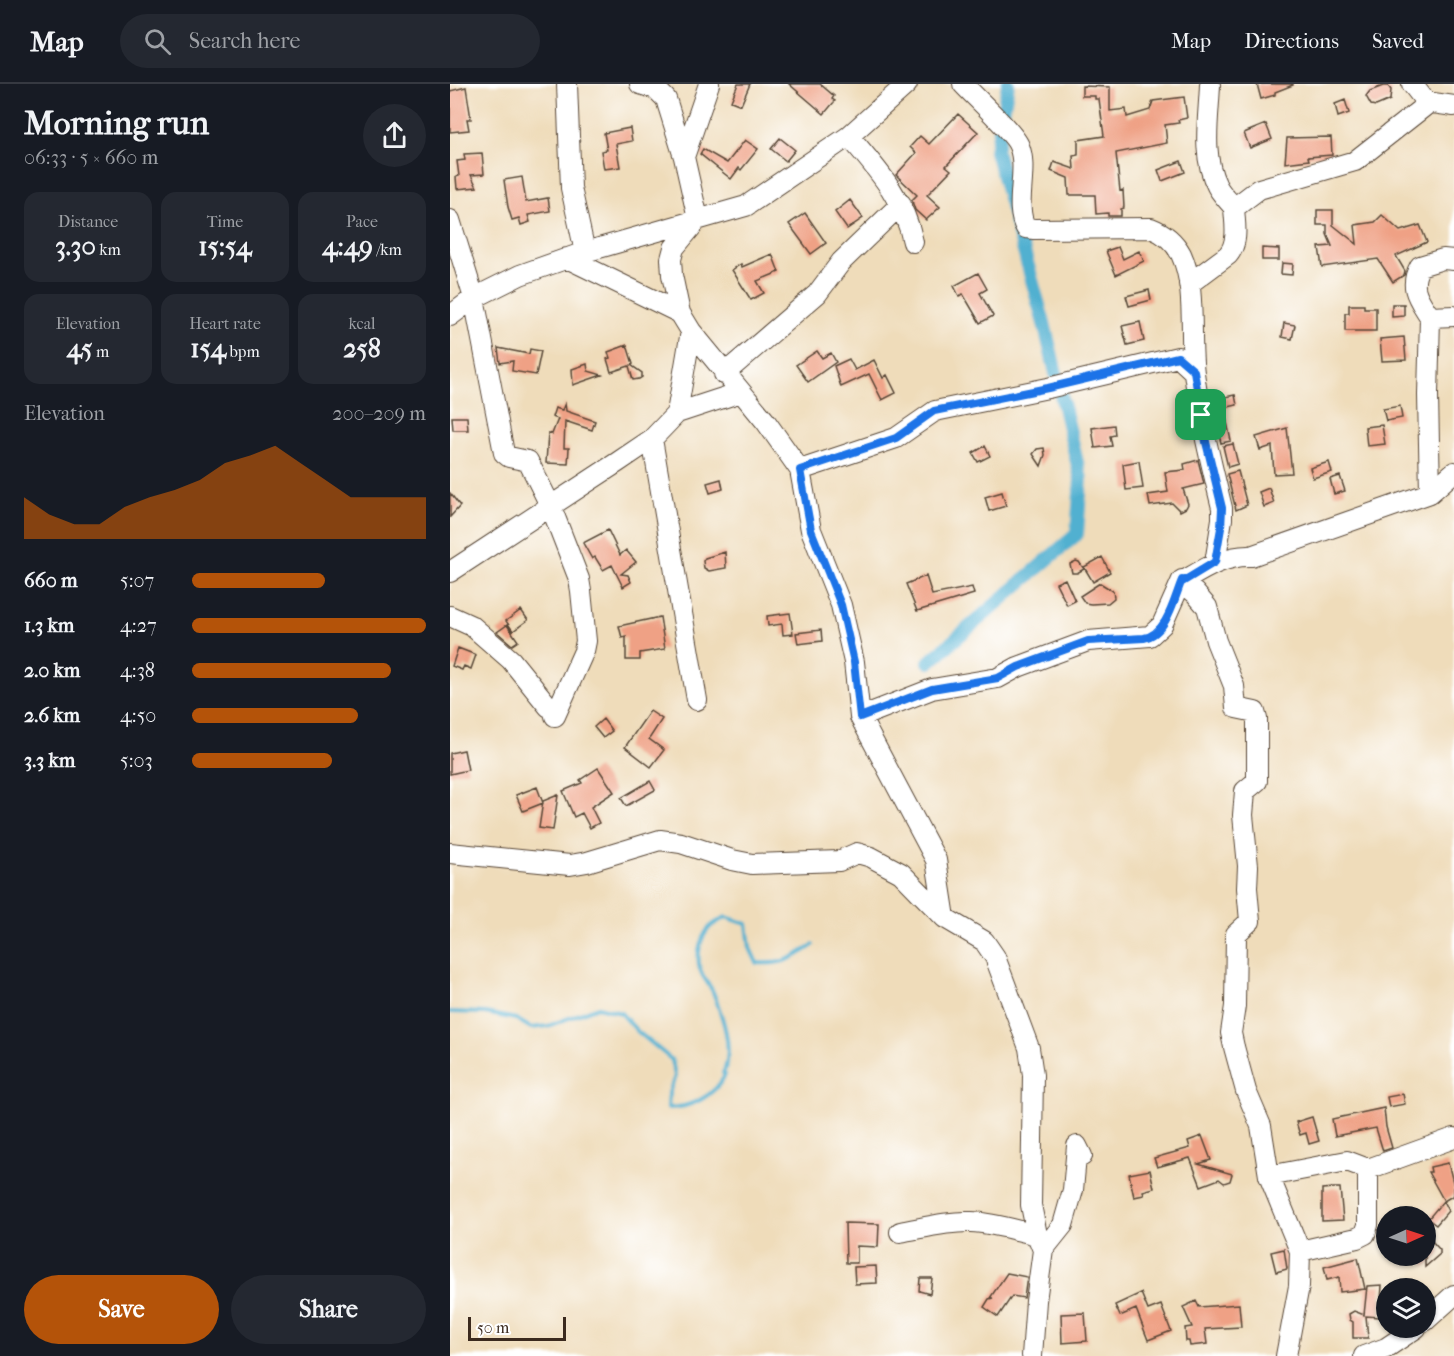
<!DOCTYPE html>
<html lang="en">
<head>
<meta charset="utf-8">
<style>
	:root { --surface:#171b24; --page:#242831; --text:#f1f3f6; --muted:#9ea1a6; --line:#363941; --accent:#b45309 }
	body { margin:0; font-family:"IM FELL French Canon",serif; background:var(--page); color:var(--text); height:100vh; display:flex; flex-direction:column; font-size:22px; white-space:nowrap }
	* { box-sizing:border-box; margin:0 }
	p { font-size:20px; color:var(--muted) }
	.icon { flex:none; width:33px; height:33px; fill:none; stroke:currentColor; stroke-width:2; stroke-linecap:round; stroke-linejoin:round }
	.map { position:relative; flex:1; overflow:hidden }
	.drawer { display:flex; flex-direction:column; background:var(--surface); width:450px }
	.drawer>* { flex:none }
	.needle { width:39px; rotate:87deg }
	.controls { position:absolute; left:926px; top:1122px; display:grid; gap:12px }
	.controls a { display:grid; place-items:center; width:60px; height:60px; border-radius:50%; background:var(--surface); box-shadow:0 2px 4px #0004; font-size:30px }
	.scale { position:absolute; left:18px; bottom:15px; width:98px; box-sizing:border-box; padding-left:6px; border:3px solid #3b2a1e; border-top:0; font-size:16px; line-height:21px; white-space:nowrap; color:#3b2a1e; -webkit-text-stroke:4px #fff; paint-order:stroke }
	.pin { position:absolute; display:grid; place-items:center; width:51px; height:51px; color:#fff; margin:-26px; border-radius:12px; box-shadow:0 3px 9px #0006 }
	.round { display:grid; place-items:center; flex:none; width:63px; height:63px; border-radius:32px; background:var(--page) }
	.head { display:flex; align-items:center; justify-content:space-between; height:102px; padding:0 24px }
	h1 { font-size:33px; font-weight:800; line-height:45px }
	.stats { display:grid; grid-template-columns:repeat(3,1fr); gap:9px; height:102px; padding:6px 24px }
	.stats div { display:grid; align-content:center; border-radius:15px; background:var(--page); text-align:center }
	.stats b { font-size:26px; font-weight:800 }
	.stats small { font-size:16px; font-weight:400 }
	.stats p { font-size:16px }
	.chart { height:168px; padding:12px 24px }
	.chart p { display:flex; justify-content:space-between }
	.chart svg { width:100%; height:108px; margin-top:6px; fill:var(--accent); opacity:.7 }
	.action { display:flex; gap:12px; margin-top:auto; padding:12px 24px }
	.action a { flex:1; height:69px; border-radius:36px; background:var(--accent); color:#fff; font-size:24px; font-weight:800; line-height:69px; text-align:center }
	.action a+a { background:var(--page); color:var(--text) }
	ul { padding:0 24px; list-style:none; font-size:20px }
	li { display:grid; grid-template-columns:96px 72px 1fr; align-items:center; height:45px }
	li i { height:15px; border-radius:8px; background:var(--accent) }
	header { display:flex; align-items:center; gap:36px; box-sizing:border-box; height:84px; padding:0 30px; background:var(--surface); border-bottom:2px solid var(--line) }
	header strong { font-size:28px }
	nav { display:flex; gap:33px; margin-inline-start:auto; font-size:21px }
	.search { width:420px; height:54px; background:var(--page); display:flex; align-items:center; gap:15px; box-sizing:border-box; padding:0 21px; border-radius:33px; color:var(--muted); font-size:22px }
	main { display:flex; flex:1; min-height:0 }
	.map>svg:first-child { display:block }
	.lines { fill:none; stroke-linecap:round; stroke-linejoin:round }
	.stream { stroke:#51b0d0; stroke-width:4 }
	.canal { stroke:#51b0d0; stroke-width:14 }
	.building { fill:#efa185 }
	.minor-casing { stroke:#564535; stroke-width:22 }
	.minor { stroke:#fff; stroke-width:20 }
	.route-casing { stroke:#fff; stroke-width:12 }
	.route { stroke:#1a73e8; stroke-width:8 }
</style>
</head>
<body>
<header>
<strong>Map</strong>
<div class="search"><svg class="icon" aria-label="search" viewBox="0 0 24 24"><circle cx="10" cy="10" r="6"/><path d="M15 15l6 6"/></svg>Search here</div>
<nav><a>Map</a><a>Directions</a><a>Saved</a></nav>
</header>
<main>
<section class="drawer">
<div class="head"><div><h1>Morning run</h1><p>06:33 · 5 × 660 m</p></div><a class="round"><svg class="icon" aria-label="share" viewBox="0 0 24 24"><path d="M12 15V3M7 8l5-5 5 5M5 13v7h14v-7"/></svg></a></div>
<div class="stats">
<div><p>Distance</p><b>3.30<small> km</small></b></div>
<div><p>Time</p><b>15:54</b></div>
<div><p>Pace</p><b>4:49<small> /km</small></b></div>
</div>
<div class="stats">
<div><p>Elevation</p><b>45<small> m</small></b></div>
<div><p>Heart rate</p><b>154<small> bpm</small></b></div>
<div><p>kcal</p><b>258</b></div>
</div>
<div class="chart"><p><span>Elevation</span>200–209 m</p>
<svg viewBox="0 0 160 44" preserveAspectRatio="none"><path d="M0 44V27L10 34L20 38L30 38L40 31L50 27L60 24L70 20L80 13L90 10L100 6L110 13L120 20L130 27L140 27L150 27L160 27V44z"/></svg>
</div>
<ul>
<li><b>660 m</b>5:07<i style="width:57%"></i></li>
<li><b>1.3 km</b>4:27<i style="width:100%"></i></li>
<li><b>2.0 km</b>4:38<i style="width:85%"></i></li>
<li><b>2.6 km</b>4:50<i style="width:71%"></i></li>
<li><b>3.3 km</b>5:03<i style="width:60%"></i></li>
</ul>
<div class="action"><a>Save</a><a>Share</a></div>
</section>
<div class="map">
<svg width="1004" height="1272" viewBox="0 0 1004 1272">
	<rect width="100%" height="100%" fill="#fff"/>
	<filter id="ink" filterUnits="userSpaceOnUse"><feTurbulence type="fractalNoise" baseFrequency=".0167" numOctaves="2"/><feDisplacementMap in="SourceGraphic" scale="12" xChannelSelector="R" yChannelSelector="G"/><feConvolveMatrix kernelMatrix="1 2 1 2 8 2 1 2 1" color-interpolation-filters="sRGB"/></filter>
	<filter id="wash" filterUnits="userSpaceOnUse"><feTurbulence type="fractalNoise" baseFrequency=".008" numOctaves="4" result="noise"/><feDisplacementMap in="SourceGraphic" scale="24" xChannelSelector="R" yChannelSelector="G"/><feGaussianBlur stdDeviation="1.35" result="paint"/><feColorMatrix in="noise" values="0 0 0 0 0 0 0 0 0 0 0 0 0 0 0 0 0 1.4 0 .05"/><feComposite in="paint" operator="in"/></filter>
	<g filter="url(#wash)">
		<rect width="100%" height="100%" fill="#efdcba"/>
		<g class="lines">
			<path class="stream" d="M0,928L35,929L66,935L81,944L98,942L148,923L171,929L187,947L222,976L225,992L219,1009L218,1024C240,1024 265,1012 275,991L273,989C285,966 272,931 263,908C260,902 256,897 253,892C245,877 248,856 260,843C264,839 271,836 276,833L297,840L300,864L307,879C331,881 343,875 363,861"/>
			<path class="canal" d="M479,578L627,450L631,395L595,243L546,67L558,0"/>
		</g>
		<g id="blocks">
			<path class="building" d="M288,0H300L291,21L281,17Z
				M339,0H370L384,12L382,15L385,17L374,30Z
				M807,0H843V1L825,8V11L811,15Z
				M632,2L660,3V27L676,25L677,33L700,26L703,17L734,13L737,34L728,36L729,39L715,41L717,59L666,69L670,107L673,106L674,124L671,125V132H658V129L646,130L645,111H619L618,94L601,87L604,78L624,85L623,72L628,71V56L654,52L649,15H645V12H632Z
				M933,2H938L941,6L940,16L926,22L921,21L916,12L920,7Z
				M16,3L21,35H17L19,46L0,48V7Z
				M895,16L899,29L888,33L885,20Z
				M508,30L528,48L496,82L501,86L477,111L490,123L476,136L465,126L463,120L462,116L467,111L446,91L466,69L460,63L470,52L479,60Z
				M816,40L822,55L800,64L794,49Z
				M180,44L182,57L166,60L170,83L154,85L151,67L157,66L154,49Z
				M881,53L882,71L858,73L859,76L835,79L837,54Z
				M330,54L345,66L336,77L321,65Z
				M295,56L308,65L291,86L289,84L281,95L250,70L253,65L277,79Z
				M32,69L34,90L21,91L27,103L7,105L6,93L9,92L7,77L15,76L14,70Z
				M731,77L735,88L712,97L708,86Z
				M72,93L76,118L98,114L100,127L78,131L80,138L71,141L69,134L62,136L58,123L54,96Z
				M400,116L413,134L397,145L385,128Z
				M867,126H883V141L907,160L905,141L925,138L932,131L950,147L970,141L977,158L946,172L955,187L954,191L943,198L928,175L872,183L869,163L882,162L877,150V141H867Z
				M355,129L376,159L361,170L339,140Z
				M668,163L673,175L689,167L694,177L666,191L656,167Z
				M812,164L829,165V176H812Z
				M322,170L329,188L307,197L314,209L301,216L282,186L291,180L292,183Z
				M832,179L843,180L842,191L831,190Z
				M528,189L537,205L530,209L543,232L530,239L513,210L509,212L504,202Z
				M699,206L701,216L679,222L676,212Z
				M942,220H954V232L942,233Z
				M899,221H914V224H926V247H895V229H899Z
				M690,238L694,257L677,261L672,242Z
				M834,239L845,241L842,255L832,253Z
				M954,253L956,276L932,277L930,255Z
				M177,261L183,280L181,281L192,289V293L189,295L183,296L179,282L161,288L157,275L160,274L158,268Z
				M48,264L79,270L80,265L91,267L86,291L62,287L63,277L50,279Z
				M367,267L372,274L381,269L386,278L358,298L346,281Z
				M399,275L405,286L424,276L433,294L437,291L446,309L432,316L419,290L391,303L384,282Z
				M137,280L138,287L152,291L123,301L122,285Z
				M785,311L787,321L774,324L781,357L771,359L761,316Z
				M115,319L116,327L145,337L142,346L115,337L114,364H119L118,380L96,379L98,349L102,350L108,335L102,333L105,324L112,326Z
				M950,322L952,334L936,337L933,325Z
				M2,333H17L18,346H3Z
				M664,341L665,351L660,352L662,362L645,364L642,344Z
				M932,341L935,360L917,362L915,343Z
				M837,344L842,389L824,390L822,362L810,366L806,353Z
				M783,360L788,380L778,383L773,362Z
				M535,362L540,372L528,378L523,369Z
				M594,364L595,371L591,382L583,370L587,365Z
				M748,376L754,400L733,405L738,420L736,424L730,427L722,419L700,422L698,411L718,408L715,388L735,386L734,380Z
				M689,377L693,404L676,406L673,380Z
				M879,378L882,388L863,394L860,384Z
				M788,387L797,421L786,426L777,390Z
				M890,392L895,407L884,410L880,395Z
				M271,395L273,405L260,409L257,399Z
				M819,404L824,419L814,423L809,408Z
				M552,408L556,422L539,427L535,413Z
				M0,409L10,422L0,433Z
				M158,446L170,471L176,466L186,478L171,490L178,491L181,498L173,503L162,481L153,486L145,473L142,475L133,459Z
				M275,468L276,484L259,487L254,484L253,477L255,474Z
				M652,473L660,488L643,498L634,483Z
				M626,477L629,478L634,485L627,489H622L620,480Z
				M476,492L482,511L522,503L524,510L467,527L456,500Z
				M615,495L625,517L617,521L606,499Z
				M650,499L663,507L664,514L658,519L641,520L635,519L630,512Z
				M71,526L78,536L63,547L56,537Z
				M340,529L343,550L333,551L332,540L318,542L317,532Z
				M210,533L215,565L190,569V576H176V553L172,554L169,542Z
				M57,541L68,557L62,561L47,548Z
				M371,546L372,557L348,560L346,549Z
				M8,564L26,571L21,585L14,582L12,586L2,582Z
				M200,627L212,635L199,655L214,666L201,683L175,663Z
				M153,635L162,647L153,654L144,643Z
				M14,666L18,686L0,690V669Z
				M148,684L164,708L141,723L149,739L140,744L132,729L124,733L113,707L132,699L130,696Z
				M200,697L205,706L176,722L171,714Z
				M87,703L93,719L73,727L66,711Z
				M108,711L103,746L89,744L93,717Z
				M953,1010L955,1020L939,1023L937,1013Z
				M934,1024L936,1043L942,1064L933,1067L926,1044L885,1052L882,1035Z
				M862,1033L869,1057L859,1060L856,1049L850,1051L846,1038Z
				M752,1052L761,1076L748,1080L782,1090L780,1097L774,1099L769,1095L751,1102L740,1074L707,1083L704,1074L740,1064L738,1057Z
				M998,1079L1004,1102V1111L994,1117L978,1088H981L980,1083Z
				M700,1086L704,1104L693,1107L694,1111L684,1113L679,1090Z
				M884,1104H890L893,1136L872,1137V1105Z
				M993,1117L998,1127L986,1141L978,1135Z
				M395,1139L429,1140L428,1163L407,1162V1179H396Z
				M981,1156L990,1166V1170L975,1183V1162Z
				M834,1165L837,1185L826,1188L821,1168Z
				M908,1174L915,1205L890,1208L889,1193L877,1196L874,1183Z
				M426,1182L427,1199L405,1200L404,1183Z
				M557,1189L577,1193L574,1214L562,1212L548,1233L534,1223L539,1215L543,1214H540Z
				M470,1194H482L480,1210L469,1207Z
				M932,1201L930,1233L916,1232L918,1254H903V1238L900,1236L899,1230L904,1227L914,1231L917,1202Z
				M691,1209L698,1226L711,1221L721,1247L698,1256L686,1225L670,1232L665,1221Z
				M746,1217L749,1223L789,1220L791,1243L755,1245L757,1260L740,1262L739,1257H736L735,1244L742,1243L733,1223Z
				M635,1229L637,1257L612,1259L611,1230Z"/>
		</g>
	</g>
	<g filter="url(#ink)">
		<use href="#blocks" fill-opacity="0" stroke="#564535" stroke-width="1.5"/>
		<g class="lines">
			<g class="minor-casing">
				<path id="minor" d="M117,0L121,104L135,168
					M190,0L206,5L216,15L234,73L248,135L224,164L221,175L222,191L230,229L241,247L316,338L350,386L361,446L391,521L404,578L410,633L486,776L495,834L534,857L545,873L579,964L583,991L581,1121L587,1151L593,1166L586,1217L582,1272
					M513,0C524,12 565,50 569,62C579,86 563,123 576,144L584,145L701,144C714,149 724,157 731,170C747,204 739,252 744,289C750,334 761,379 772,424V435L765,479
					M760,0C759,33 751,71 767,102C771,110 779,117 784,124
					M962,0L976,18
					M399,52C427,85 454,114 463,158
					M234,73L259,0
					M0,136L24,214L54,369L59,373L78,377L101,423L129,495L131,507L136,557L134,567L105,632
					M117,174L230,229
					M1004,176L993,175L970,182C958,204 969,215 980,233L1004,232
					M739,200L778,171C789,158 785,140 784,124L809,105L905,77L975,22L976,18L1004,22
					M0,232L24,214L70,191L135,168L296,122L399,52L457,0
					M274,290L367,210L391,178L451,120
					M227,329L291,308
					M202,355L247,616
					M350,386L446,354L485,327L598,304L728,273L743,287
					M980,409L978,311L980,233
					M0,488L168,378L202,355L227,329L241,247
					M732,498L745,509L757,523L766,557L784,602L786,624L805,628L807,635V697L795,707L793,731L798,782L797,804L800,837L786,850L785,922L781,949L784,963L796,1007L811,1042L819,1092L850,1167L849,1202L836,1272
					M0,532L22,542L61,576L99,623L107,625L105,632
					M410,633L482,605L548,594L568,583L638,557L700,552L712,541L732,496V498C754,485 775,471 801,472L980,409L1004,388
					M0,769L120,781L137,778L210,756L231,759L282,776L302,780L389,777L407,769L421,773L451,789L495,834
					M819,1092L897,1077L918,1085L1004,1054
					M450,1148C473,1144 498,1137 521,1138C544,1139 565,1146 587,1151
					M593,1166L613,1141L623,1106L627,1062L632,1072
					M850,1167L907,1154L915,1150L918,1141V1085
					M975,1237L1004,1211
					M914,1272L936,1264L966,1244"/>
			</g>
			<use href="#minor" class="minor"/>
		</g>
	</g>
	<g class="lines" filter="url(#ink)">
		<g class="route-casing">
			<path id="route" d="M728,273L744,287L756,358L772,424L771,444L765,478L732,498V496C724,515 717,550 694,554L638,557L568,583L548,594L482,605L410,633L404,578L391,521L361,446L350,386L446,354L484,327L598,304Z"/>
		</g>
		<use href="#route" class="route"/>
	</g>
</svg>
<div class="controls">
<a><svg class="needle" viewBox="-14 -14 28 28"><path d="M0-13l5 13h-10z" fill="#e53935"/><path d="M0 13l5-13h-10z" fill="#9ea1a6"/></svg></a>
<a><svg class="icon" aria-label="layers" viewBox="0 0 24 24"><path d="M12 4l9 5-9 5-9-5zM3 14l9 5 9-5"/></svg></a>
</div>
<div class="scale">50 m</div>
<div class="pin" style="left:751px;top:331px;background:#1e9e55"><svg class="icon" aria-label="arrive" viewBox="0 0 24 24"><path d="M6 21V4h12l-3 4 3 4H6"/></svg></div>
</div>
</main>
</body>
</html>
